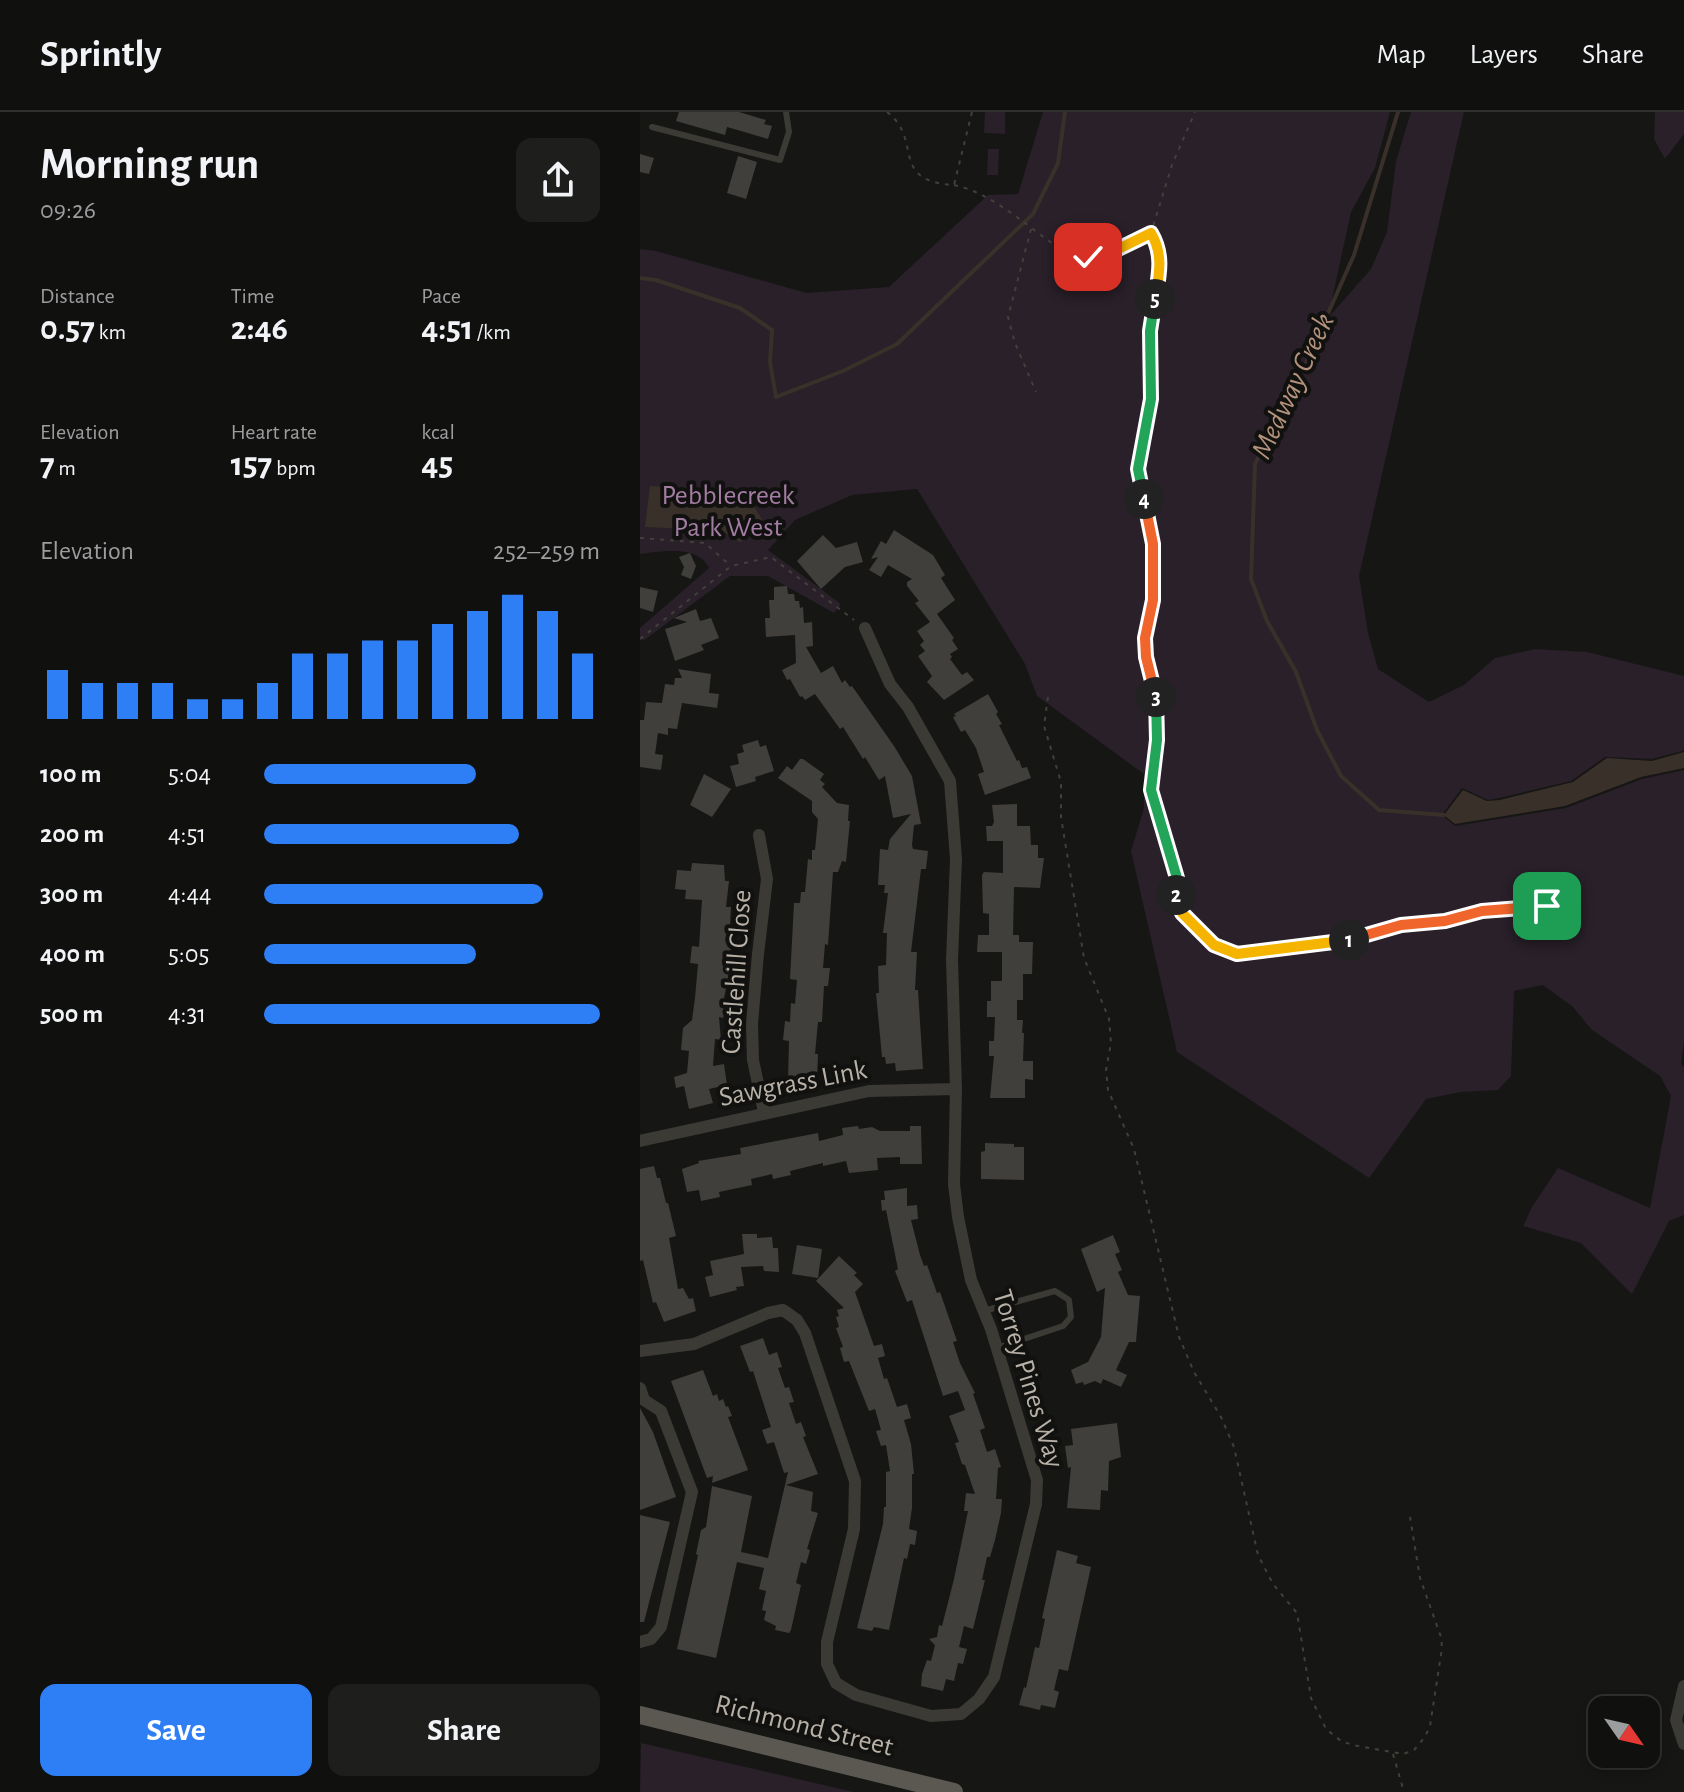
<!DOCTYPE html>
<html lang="en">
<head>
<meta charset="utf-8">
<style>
	:root { --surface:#10100f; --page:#1e1e1d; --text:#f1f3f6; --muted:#9c9d9e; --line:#30302f; --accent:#2e7ff5 }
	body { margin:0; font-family:"Alegreya Sans",sans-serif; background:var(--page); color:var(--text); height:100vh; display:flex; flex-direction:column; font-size:30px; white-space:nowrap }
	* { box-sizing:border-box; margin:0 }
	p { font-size:26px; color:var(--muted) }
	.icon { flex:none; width:44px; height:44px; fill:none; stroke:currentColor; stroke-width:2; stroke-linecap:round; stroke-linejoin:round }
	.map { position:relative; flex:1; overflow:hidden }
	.side { display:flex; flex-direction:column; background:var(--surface); width:640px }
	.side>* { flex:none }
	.needle { width:52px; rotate:124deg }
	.controls { position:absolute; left:948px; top:1584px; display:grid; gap:16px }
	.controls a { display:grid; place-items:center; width:72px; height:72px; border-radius:16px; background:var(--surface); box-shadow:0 4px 12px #0003,0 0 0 2px var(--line); font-size:40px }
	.pin { position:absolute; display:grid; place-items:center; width:68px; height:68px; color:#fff; margin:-34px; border-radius:16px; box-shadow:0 4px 12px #0006 }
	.km { position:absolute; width:40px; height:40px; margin:-20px; border-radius:50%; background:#222; color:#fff; font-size:22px; line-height:40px; text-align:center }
	.round { display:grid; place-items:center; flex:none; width:84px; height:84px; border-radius:16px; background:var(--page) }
	.headline { display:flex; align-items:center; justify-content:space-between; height:136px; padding:0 40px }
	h1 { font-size:44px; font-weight:600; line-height:60px }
	.stats { display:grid; grid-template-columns:repeat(3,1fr); gap:12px; height:136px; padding:8px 40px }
	.stats div { display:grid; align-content:center }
	.stats b { font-size:34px; font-weight:600 }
	.stats small { font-size:22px; font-weight:400 }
	.stats p { font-size:22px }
	.chart { height:224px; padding:16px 40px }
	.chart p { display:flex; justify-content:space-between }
	.chart svg { width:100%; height:144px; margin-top:8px; stroke:var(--accent); stroke-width:6 }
	.button { display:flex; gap:16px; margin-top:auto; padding:16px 40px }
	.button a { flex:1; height:92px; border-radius:16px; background:var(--accent); color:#fff; font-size:32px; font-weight:600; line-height:92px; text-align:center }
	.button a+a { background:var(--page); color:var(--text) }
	ul { padding:0 40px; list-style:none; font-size:26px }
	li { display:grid; grid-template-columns:128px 96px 1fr; align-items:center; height:60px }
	li i { height:20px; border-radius:10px; background:var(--accent) }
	header { display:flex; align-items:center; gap:48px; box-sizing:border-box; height:112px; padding:0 40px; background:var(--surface); border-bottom:2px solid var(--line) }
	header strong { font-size:38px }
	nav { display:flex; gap:44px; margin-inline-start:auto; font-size:28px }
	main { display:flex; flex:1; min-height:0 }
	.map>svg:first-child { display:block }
	.green { fill:#292029 }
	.water { fill:#3a302a }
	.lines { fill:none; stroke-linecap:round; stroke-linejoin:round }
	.stream { stroke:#3a302a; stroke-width:4 }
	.building { fill:#413f3b }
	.path { stroke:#42403b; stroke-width:2; stroke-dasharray:4 6; stroke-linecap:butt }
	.lane { stroke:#3b3a35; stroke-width:6 }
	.street { stroke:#3b3a35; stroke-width:12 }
	.primary { stroke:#5a5851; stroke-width:18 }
	.split-1-casing { stroke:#fff; stroke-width:16 }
	.split-2-casing { stroke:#fff; stroke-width:16 }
	.split-3-casing { stroke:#fff; stroke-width:16 }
	.split-4-casing { stroke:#fff; stroke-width:16 }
	.split-5-casing { stroke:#fff; stroke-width:16 }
	.split-6-casing { stroke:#fff; stroke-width:16 }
	.split-1 { stroke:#f0652b; stroke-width:10 }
	.split-2 { stroke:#f5b400; stroke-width:10 }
	.split-3 { stroke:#22a559; stroke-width:10 }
	.split-4 { stroke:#f0652b; stroke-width:10 }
	.split-5 { stroke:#22a559; stroke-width:10 }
	.split-6 { stroke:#f5b400; stroke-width:10 }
	.labels { text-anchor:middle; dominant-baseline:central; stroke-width:8; stroke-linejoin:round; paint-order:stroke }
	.park-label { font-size:28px; fill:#a27ca2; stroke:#11110f }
	.street-label { font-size:28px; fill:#b7b0a6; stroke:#11110f }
	.water-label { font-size:30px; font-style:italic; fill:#b2927c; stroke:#11110f }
</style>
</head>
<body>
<header>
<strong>Sprintly</strong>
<nav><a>Map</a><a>Layers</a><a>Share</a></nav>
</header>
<main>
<section class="side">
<div class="headline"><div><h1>Morning run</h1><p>09:26</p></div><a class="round"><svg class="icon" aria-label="share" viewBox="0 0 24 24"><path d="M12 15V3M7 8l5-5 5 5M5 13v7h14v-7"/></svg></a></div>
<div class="stats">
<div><p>Distance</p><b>0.57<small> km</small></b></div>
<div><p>Time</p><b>2:46</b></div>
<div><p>Pace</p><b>4:51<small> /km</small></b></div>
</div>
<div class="stats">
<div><p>Elevation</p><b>7<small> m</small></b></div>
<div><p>Heart rate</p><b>157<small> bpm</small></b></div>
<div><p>kcal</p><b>45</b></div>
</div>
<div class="chart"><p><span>Elevation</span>252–259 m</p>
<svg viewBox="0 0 160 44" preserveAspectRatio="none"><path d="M5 44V29M15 44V33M25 44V33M35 44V33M45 44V38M55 44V38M65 44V33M75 44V24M85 44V24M95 44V20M105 44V20M115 44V15M125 44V11M135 44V6M145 44V11M155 44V24"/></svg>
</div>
<ul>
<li><b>100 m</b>5:04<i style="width:63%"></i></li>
<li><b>200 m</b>4:51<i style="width:76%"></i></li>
<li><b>300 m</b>4:44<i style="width:83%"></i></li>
<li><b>400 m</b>5:05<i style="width:63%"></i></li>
<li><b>500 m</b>4:31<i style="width:100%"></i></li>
</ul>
<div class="button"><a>Save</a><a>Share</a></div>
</section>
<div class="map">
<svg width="1044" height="1680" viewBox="0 0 1044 1680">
	<rect width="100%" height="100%" fill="#161614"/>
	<path class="green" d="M345,0H365V22L344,21Z
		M403,0H750L735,56L711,100L688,206L731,157L747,120L756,49L771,0H824L719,464L728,521L738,557L789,590L824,573L855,546L895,537L947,540L1044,564V638L1042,639L1012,647L965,645L931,669L859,686L848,688L822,676L802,703L815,714L926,696L1002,667L1044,658V930L1041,952L1044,955V1103L1029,1109L992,1182L941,1131L883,1114L892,1095L918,1056L1010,1096L1031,984L1020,964L952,918L933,895L903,873L874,879L871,964L858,978L821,980L786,987L729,1066L537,940L491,739L504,696V662L397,584L385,552L277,377L212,383L155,408L128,438L201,492L194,501L128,464H90L3,529L0,525V516L69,456C57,432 21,440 0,442V137L16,139L167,181L249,175L348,83L378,82Z
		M1015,0H1044V22L1025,47L1014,27Z
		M348,37H359L358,63H347Z
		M1,1631L214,1680H0Z"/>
	<path class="water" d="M10,374L94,378L112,391L126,414L100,430L81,418L5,415Z
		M1044,640V656L1001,665L925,694L815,712L804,703L823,678L847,689L860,688L933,670L967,646L1012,649Z"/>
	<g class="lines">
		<path class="stream" d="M758,0L714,143L653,280L615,352L611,467L627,509L656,560L677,618L701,664L739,698L804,703
			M0,166L16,168L100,196L132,218L130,250L136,285L203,259L257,232L393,102L418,51L425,0"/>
	</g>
	<path class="building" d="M39,0H99L126,8L124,12L132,14L128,27L87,15L85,23L36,9Z
		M0,42L14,46L9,62L0,60Z
		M98,44L117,50L106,87L87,81Z
		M254,418L293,443L305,463L301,466L315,488L297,502L314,526L312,528L318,537L310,542L312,545L310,547L322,563L327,560L334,568L304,588L287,570L292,564L278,544L285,539L280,533L284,529L277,519L290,510L275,491L279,489L267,474V470L272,467L248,453L241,465L229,458L238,445L231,447L241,429L246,432Z
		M183,423L196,436L217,430L223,450L205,455L181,477L157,449Z
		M50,441L56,454L51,467L41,463L44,455L39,445Z
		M147,474L148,482H154L155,489H159L160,496L163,495L164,511L172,510L173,534L166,535L181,561L193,554L202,571L205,568L210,575L212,574L254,634L272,664L281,712L274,713L272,733L273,737L288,739L286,757H281L271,840H277L275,878H278L283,957L256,959L255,951L246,952L245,945H242L236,881H239L238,854L246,853L247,821H243L248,781H244L245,773H238L240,737L248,738L250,727L271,702L253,706L245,664L239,668L225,645L223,647L203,615L200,617L175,582L165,588L162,584L160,585L150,567L147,568L142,558L156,551L155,523L126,525L125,506H130L129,488H134V475Z
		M0,475L18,479L13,500L0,496Z
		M56,497L60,509L71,506L79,526L61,533L64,538L35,549L25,517L47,510L34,506Z
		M38,557L71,562L69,581L79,582L77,596L42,591L37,617L28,616V623L18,621L15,642L23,643L21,658L0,655V608H4L6,590L22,591L25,572L34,573L35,566H42Z
		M348,582L358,600L356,602L362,612L359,613L377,649L379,648L382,656L387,655L391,666L345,683L338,662L344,660L336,636L325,618L321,620L313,605L316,604L314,602Z
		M118,628L120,635L126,633L134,659L115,665L116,669L96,675L90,654L99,652L97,642L104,640L102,633Z
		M160,647H163L184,662L180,668L185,672L182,675L197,691L209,693L208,709H210L206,750L202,749L198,760H193L188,833L185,832L183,856H190L188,874H184L182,910H178L175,942H178L177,968L174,970L148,969L149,929L143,928L145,909L150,910L151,891L155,892L157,868L150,867L154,791H160L161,780H165L168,747L172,748V738H175L178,707L172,700V689L138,666L147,654L152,658Z
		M64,662L91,677L72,705L50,693Z
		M377,692V714H390L391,733H398V746H404L400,776L374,775L373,823H379V830H393L392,862H383V888H377V908H383L382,921H384L383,949H393V968L385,967V986H350L354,944H349V929H354L355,905H347V889H351V869H362V840H337L338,823H349V802L343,801L342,763L344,760L363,761V729H347L346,714H352L354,710L352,693Z
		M52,751L84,753L85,769H89L86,795H91L90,813H93L88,866L83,891L86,892L83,906L79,905L81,928L75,927L73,954L84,952L87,973L69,977L73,991L49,997L44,974L36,976L34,965L47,961L49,939L41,938L43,916L52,908L55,886L58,852L50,851L52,834L59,835L62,788L45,787L46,778L35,777L37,758L51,759Z
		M218,1014L219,1017L232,1015L240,1019H270V1014H281L282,1052H260V1045L237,1046L238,1058L209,1061L206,1049L183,1054V1051L150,1059L151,1063L133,1067L132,1062L111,1067L112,1073L79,1080L80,1085L61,1089L59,1078L47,1080L42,1057L59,1051L58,1049L101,1042L100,1036L178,1021L179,1029L203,1023L202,1016Z
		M345,1031L374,1032V1035H384V1068L341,1067V1040L345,1039Z
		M14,1054L17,1066H20L26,1091H28L36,1124L29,1126L38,1177L43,1176L49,1187L53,1186L56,1199L24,1210L16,1190L13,1191L3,1148L0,1149V1057Z
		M267,1076V1094L277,1093L278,1107L271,1108L280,1143L284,1154L287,1153L297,1181L300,1180L317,1229L313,1230L320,1251L335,1281L333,1282L345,1316L340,1318L347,1340L355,1337L361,1355L358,1356L356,1387H362L361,1401L355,1428L350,1445H347L342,1468H345L333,1517L324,1514L319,1535L327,1537L323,1552L318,1551L314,1569L306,1567L303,1579L281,1574L282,1562L287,1548L291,1549L295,1533L289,1527L297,1525L299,1513L302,1514L314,1467L328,1399H324L326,1381L335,1382L325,1353L322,1352L315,1331L319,1330L309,1304L325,1298L318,1279L303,1284L272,1188L267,1190L255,1159L258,1157L246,1098L242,1099L241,1088H245L244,1079Z
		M102,1122H117V1126L132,1125L133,1136H138L139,1160L124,1159L123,1154L101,1155L104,1174L96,1175L97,1178L70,1185L65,1165L73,1163L70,1149L104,1142Z
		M473,1123L480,1140L475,1142L482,1158L478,1160L488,1183L500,1184L496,1230H489L476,1258L487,1263L481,1275L463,1267L461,1272L455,1269L444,1273L443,1270L436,1272L431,1258L448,1250L461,1225L465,1176L457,1180L441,1137Z
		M157,1133L182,1137L178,1166L152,1162Z
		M199,1144L217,1161L214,1163L223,1172L215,1180L234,1234L242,1232L245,1244L238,1246L244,1267L247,1266L257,1295L267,1292L271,1306L264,1308L271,1332L274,1362H272V1396L269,1417L277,1419L275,1433L270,1432L267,1447L264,1446L249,1518L234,1515L232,1519L217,1516L243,1412L244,1395H246V1360L250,1359L246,1333L241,1334L236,1319L241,1318L235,1297L229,1299L209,1249L204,1250L200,1236L203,1235L196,1216L199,1215L196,1205L199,1204L197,1198L204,1196L176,1169Z
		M123,1226L129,1243L137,1240L142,1255L138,1256L145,1276L149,1275L154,1290L149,1291L156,1312L161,1310L166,1324L163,1325L178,1362L146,1373L173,1380L171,1399L178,1401L167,1437L170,1438L166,1452L161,1450L156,1471L161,1473L151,1518L149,1521L135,1518L136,1514L124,1508L126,1499L122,1498L126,1479L119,1477L124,1456L97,1450L76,1546L37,1537L58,1443L56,1442L61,1418L66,1415L72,1374L112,1384L101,1440L128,1446L148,1360L144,1361L134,1330L127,1332L122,1318L131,1315L113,1259L110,1260L100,1234Z
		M63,1258L73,1284L77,1282L79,1289L83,1287L86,1295L88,1294L92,1304L88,1305L108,1358L72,1371L73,1364L67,1366L31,1269Z
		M0,1296L13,1320L36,1385L0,1398Z
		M477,1311L481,1345L469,1349L468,1379L461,1378L460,1398L427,1396L431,1355L428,1356L425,1334L433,1333L431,1317Z
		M0,1403L30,1410L4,1510H0Z
		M417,1438L438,1444L436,1451L451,1455L428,1559L419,1557L414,1578L419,1580L415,1596L401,1593L400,1598L379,1593L384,1575L386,1576L395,1535L399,1536L405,1507L402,1506Z"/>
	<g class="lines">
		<path class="path" d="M247,0C284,28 248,69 314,73L332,0
			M314,73C342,79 366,97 389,114C414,133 433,150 466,143C482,139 497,129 511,121L532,53L555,0
			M391,117L368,205L375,231L396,280
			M511,121L518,132L521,146L510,219L511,287L498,357L513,432V488L505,526L517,609L511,678L537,766L536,784L542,801L574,833L597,842L700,831L761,813L805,809L842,799L927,793L931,812
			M0,426L65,431L90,453
			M0,527L91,454L131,445L214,508
			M408,585L404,614L421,670V705L444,846L469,907L471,931L466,958L468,978L494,1037L539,1225L554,1260L581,1305L594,1335L618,1443L633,1472L657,1501L671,1586L686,1617L701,1629L713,1633L763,1642L774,1638L785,1625L790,1614L802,1536L801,1525L780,1466L770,1405
			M753,1642L764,1680"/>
		<path class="lane" d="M12,15L140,48L149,20L146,0
			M344,1199L415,1179L429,1188L431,1205L423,1214L357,1236"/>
		<path class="street" d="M119,723L127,767L118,842L112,912L113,948L124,1000
			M0,1029L229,979L316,977
			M0,1239L54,1232L128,1201L143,1198L157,1208L165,1221L215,1369L214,1417L187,1530V1552L196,1571L216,1583L291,1604L321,1602L339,1587L354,1565L396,1392L397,1368L351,1217L331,1168L318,1105L314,1072L316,977L312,848L316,747L310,669L268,595L250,572L225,516
			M0,1276L4,1288L21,1299L52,1380L21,1515L11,1527L0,1530
			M1044,1574L1036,1608L1044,1632"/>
		<path class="primary" d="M0,1603L314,1680"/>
	</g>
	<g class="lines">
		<g class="split-1-casing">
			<path id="split-1" d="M709,828L761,813L805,809L842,799L907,794"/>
		</g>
		<g class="split-2-casing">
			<path id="split-2" d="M536,783L542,801L574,833L597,842L709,828"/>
		</g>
		<g class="split-3-casing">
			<path id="split-3" d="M516,585L517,628L511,678L537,766L536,783"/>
		</g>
		<g class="split-4-casing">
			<path id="split-4" d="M504,387L513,432V488L505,526L506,545L516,585"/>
		</g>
		<g class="split-5-casing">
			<path id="split-5" d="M504,387L498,357L511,287L510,219L515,187"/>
		</g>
		<g class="split-6-casing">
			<path id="split-6" d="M448,145L468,142L511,121C524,143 519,163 515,187"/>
		</g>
		<use href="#split-1" class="split-1"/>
		<use href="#split-2" class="split-2"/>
		<use href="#split-3" class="split-3"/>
		<use href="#split-4" class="split-4"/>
		<use href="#split-5" class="split-5"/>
		<use href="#split-6" class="split-6"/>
	</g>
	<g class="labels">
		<g class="park-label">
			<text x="88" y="384">Pebblecreek<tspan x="88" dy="32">Park West</tspan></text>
		</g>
		<g class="street-label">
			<text transform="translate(97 860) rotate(-86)">Castlehill Close</text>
			<text transform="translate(153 972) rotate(-11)">Sawgrass Link</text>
			<text transform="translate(388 1267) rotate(73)">Torrey Pines Way</text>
			<text transform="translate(164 1614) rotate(14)">Richmond Street</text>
		</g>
		<g class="water-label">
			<text transform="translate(653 274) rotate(-65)">Medway Creek</text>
		</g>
	</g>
</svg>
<div class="controls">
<a><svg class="needle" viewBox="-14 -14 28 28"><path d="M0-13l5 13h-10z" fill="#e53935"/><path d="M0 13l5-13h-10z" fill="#9c9d9e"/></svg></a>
</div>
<div class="pin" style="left:907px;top:794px;background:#1e9e55"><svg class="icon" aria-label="arrive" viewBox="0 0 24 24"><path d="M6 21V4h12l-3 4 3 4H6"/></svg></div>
<div class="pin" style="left:448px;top:145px;background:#d93025"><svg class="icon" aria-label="check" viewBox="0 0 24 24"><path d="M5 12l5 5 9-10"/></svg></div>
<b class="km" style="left:709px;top:828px">1</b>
<b class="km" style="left:536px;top:783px">2</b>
<b class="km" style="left:516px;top:585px">3</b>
<b class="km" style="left:504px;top:387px">4</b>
<b class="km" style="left:515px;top:187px">5</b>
</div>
</main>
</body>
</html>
